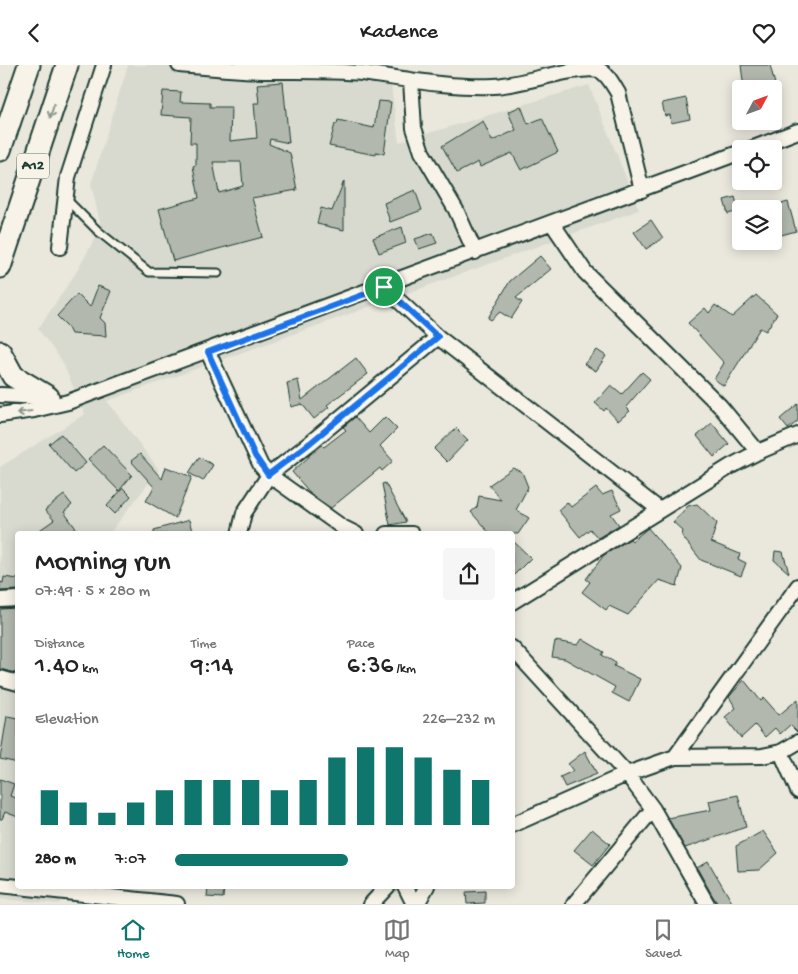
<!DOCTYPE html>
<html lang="en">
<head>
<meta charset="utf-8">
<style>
	:root { --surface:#fff; --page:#f6f6f6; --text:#222; --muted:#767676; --line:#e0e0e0; --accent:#0f766e }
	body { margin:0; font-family:"Gochi Hand",sans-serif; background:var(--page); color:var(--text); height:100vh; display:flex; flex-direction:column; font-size:19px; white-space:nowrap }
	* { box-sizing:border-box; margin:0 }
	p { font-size:16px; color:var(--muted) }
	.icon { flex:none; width:28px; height:28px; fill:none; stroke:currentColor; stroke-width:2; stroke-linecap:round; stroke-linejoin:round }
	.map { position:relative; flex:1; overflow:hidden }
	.panel { position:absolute; left:15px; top:466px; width:500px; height:358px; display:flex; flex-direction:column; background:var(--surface); border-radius:5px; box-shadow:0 2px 12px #0003 }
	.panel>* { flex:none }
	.needle { width:32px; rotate:49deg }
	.fabs { position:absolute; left:732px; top:15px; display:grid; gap:10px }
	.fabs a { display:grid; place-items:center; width:50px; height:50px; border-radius:5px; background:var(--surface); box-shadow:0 2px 12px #0003; font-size:25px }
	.pin { position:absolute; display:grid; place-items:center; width:42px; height:42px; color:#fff; margin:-21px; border:2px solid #fff; border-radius:50%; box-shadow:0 1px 5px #0007 }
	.round { display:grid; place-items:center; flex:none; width:52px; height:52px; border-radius:5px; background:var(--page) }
	.summary { display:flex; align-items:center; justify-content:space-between; height:85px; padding:0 20px }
	h1 { font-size:28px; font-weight:600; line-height:38px }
	.figures { display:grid; grid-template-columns:repeat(3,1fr); gap:8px; height:85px; padding:5px 20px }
	.figures div { display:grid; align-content:center }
	.figures b { font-size:25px; font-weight:600 }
	.figures small { font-size:14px; font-weight:400 }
	.figures p { font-size:14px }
	.chart { height:140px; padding:10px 20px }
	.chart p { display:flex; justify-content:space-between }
	.chart svg { width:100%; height:90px; margin-top:5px; stroke:var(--accent); stroke-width:6 }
	ul { padding:0 20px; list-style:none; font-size:16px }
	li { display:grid; grid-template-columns:80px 60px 1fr; align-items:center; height:38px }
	li i { height:12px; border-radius:6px; background:var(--accent) }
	header { display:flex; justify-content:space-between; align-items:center; height:65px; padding:0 20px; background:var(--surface); font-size:22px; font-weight:600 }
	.dock { display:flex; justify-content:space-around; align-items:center; height:70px; border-top:1px solid var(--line); background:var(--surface); font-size:14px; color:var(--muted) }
	.dock a { display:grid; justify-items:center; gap:2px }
	.dock .selected { color:var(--accent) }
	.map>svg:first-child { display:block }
	.built { fill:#d9dacf }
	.building { fill:#b2b8ae; stroke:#1f3d34; fill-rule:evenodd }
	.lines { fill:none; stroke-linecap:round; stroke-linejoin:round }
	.lane-casing { stroke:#1f3d34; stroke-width:11 }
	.street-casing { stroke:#1f3d34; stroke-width:18 }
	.primary-casing { stroke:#1f3d34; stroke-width:25 }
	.lane { stroke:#f7f3e8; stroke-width:7 }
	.street { stroke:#f7f3e8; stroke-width:14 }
	.primary { stroke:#f7f3e8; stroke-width:21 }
	.oneway { stroke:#8b988e }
	.route-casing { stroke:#fff; stroke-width:10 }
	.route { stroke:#1a73e8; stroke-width:6 }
	.labels { text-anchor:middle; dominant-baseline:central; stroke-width:5; stroke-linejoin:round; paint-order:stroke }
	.shield { fill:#f7f3e8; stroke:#60746a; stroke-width:1 }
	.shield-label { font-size:15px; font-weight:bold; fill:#1f3d34 }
</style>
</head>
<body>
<header><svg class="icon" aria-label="back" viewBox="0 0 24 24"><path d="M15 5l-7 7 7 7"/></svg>Kadence<svg class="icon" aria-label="heart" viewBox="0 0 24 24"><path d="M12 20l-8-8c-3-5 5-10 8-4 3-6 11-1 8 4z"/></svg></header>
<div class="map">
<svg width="798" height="839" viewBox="0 0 798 839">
	<rect width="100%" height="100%" fill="#eae8dd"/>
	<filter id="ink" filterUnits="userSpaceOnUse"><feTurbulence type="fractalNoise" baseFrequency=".02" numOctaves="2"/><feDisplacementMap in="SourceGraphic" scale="10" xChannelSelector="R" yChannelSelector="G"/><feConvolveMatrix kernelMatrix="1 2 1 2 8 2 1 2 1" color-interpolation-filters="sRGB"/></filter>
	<g filter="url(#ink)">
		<path class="built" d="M128,0H388L399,77L589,20L639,145L107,336L159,405L109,469H18V821H67L59,839L0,834V402L85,349L62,296L38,264L77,206L101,162L91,119Z"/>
		<path class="building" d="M741,0H770L775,19L744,24Z
			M283,17L289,78L270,74L269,79L290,88L297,125L252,133L263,172L173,196L159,144L199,133L193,101L196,100V78H190L191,52L161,50L163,26L181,27L180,37L210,38V42H231L230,76L257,73L254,38H259L257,19ZM213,97H241L243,121L219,128Z
			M686,33L690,54L671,58L670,50L665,51L662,38Z
			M378,36L391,37L384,89L376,87V90L329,81L335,59H337L338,55L374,63Z
			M521,41L528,59L542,53L558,87L521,105L512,88L480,102L478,97L457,108L442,81L483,56L492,76L516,65L508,47Z
			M344,116V165L317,159L321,143L332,146Z
			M415,125L422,145L390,157L384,138Z
			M735,132L739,146L728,149L724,135Z
			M788,137L796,166L774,172V141Z
			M651,155L663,173L646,184L634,167Z
			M402,162L406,178L379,188L373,173Z
			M433,168L437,178L419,184L415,174Z
			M540,191L551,204L516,233L522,237L511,254L500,247L491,255L488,253L510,216Z
			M98,221L111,226L100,253L105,258L106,271L71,269L67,261L57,251L77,229L90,242Z
			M756,230L777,249L766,266L760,263L724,321L714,314L724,298L688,258L705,243L709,248L715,240L732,252Z
			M597,285L606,291L596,306L584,299Z
			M356,293L368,309L327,340L329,342L314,354L302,339L291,342L287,318L298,315L302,335Z
			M642,307L650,314L626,342L630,346L618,356L606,343L604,346L595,338L611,320L622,329Z
			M798,339V356L788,364L780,354Z
			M355,352L369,368L385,352L397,364L380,381L393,396L382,406L380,403L331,443L312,430L292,407L322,380L324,382L346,365L343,362Z
			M712,358L729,379L714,392L697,371Z
			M456,363L468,375L447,397L434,384Z
			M61,369L86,398L74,408L49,379Z
			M103,380L132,410L119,426L88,394Z
			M140,389L162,414L166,402L192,412L175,453L146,436L154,422L131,396Z
			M199,392L213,400L203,416L189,408Z
			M513,403L522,407L528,422L516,445L529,453L518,469H490L471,447L477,442L479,431L501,435L489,420Z
			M385,418L406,457L390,460L382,419Z
			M123,423L131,431L115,449L107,441Z
			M596,423L602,430L612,426L621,444L611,449L619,460L598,473L590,464L580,472L558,445L567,437L571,442Z
			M64,430L72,440L64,447L80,469H34L54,455L45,445Z
			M697,439L717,458L711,477L740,489L738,494L746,498L741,511L701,495L682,471L683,466L673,457L688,441Z
			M189,455L193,469H154V465Z
			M648,463L682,503L677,521L659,515L628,550L609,541L606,545L582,527L590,517L586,514L604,490L630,474L632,476Z
			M512,475L531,493L512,512Z
			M775,486L783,487L789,508L774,495Z
			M4,512L18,514V525L0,526V517L3,518Z
			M18,543V609L0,604V544Z
			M582,574L604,587L602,590L616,598L614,601L640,614L629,637L612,628L615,622L565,594L552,592L555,576L578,580Z
			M744,615L761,636L764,633L779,650L798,634V668L790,660L780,669L775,663L765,672L755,660L741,673L725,652L736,643L729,632Z
			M7,651L18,653V698L0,694Z
			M585,686L597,709L565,722L560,712L573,706L568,699Z
			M0,714L14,719L10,731L18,734V752L5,747L2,754H0Z
			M738,730L746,762L685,783L668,753L711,745L709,736Z
			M592,764L610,779L593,800L574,785Z
			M763,766L778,788L759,805L738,806L736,781Z
			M708,796L733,839H718L712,830L697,803Z
			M208,821H224L223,833L207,832Z
			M485,826V838L467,839L466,827Z"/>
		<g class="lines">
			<g class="lane-casing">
				<path id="lane" d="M65,133L98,166L149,207L218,208"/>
			</g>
			<g class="street-casing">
				<path id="street" d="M179,0C207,2 235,5 263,6C296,6 329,5 362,8C406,14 449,23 494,21C522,20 576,0 599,5C608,9 613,20 618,28L642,125
					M411,16L414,63L422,87L456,145L475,187
					M751,84L798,66
					M552,158L585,207L720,341L758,387
					M60,182L68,112L104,0
					M384,222L438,272L660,445
					M208,287L261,401L269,410L342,462L356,469
					M0,330L45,332
					M0,350L34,345L68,337L741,87
					M239,469L244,448L269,410L310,378L438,272
					M386,469H412
					M0,535L18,534
					M512,537L731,401L758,387L798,370
					M512,583L627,709L653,744L707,839
					M0,613L18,618
					M798,677L781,687L798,726
					M675,692L798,521
					M512,760L627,709L675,692L762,691L781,687
					M0,820L177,839
					M405,821L414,839
					M371,839L388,821
					M417,839L427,821
					M574,839L653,744"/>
			</g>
			<g class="primary-casing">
				<path id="primary" d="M0,85L29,0
					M0,202L67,0
					M0,287L13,311L48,332"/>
			</g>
			<use href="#lane" class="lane"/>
			<use href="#street" class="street"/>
			<use href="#primary" class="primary"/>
		</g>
		<defs><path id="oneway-shaft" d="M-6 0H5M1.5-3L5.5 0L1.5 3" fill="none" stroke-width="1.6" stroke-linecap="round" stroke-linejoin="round" transform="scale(1.25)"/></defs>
		<g class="oneway">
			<use href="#oneway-shaft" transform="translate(52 46) rotate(108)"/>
			<use href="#oneway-shaft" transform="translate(24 347) rotate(173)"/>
		</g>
	</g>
	<g class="lines" filter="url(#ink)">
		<g class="route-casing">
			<path id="route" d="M384,222L438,272L310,378L268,410L255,391L208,287Z"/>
		</g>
		<use href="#route" class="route"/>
	</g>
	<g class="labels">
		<rect class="shield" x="17" y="88.5" width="32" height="25" rx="4"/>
		<g class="shield-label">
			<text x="33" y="101">A12</text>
		</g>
	</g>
</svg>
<div class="fabs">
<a><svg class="needle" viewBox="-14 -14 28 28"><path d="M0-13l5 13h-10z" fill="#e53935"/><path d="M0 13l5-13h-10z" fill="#767676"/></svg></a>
<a><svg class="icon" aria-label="locate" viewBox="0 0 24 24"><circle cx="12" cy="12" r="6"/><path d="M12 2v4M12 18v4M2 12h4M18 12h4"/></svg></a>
<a><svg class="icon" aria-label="layers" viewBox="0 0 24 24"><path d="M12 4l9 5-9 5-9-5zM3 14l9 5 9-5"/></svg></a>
</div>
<div class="pin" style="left:384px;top:222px;background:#1e9e55"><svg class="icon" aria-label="arrive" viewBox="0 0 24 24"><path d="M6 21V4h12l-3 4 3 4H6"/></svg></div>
<section class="panel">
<div class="summary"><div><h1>Morning run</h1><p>07:49 · 5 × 280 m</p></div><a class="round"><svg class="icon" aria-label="share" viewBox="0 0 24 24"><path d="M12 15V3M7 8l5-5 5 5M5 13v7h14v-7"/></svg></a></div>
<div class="figures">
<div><p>Distance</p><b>1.40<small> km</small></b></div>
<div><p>Time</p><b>9:14</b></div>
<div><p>Pace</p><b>6:36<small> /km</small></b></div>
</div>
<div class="chart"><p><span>Elevation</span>226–232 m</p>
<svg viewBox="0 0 160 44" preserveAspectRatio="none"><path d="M5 44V27M15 44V33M25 44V38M35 44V33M45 44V27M55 44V22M65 44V22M75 44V22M85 44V27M95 44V22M105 44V11M115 44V6M125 44V6M135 44V11M145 44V17M155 44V22"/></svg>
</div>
<ul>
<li><b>280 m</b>7:07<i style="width:54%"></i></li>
</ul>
</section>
</div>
<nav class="dock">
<a class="selected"><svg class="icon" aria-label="home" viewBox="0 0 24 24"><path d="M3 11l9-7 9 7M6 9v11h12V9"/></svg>Home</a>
<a><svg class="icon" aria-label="map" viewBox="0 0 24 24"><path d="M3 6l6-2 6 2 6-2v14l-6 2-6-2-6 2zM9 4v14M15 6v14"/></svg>Map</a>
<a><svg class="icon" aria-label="saved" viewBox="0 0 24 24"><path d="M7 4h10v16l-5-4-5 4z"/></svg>Saved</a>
</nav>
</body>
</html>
